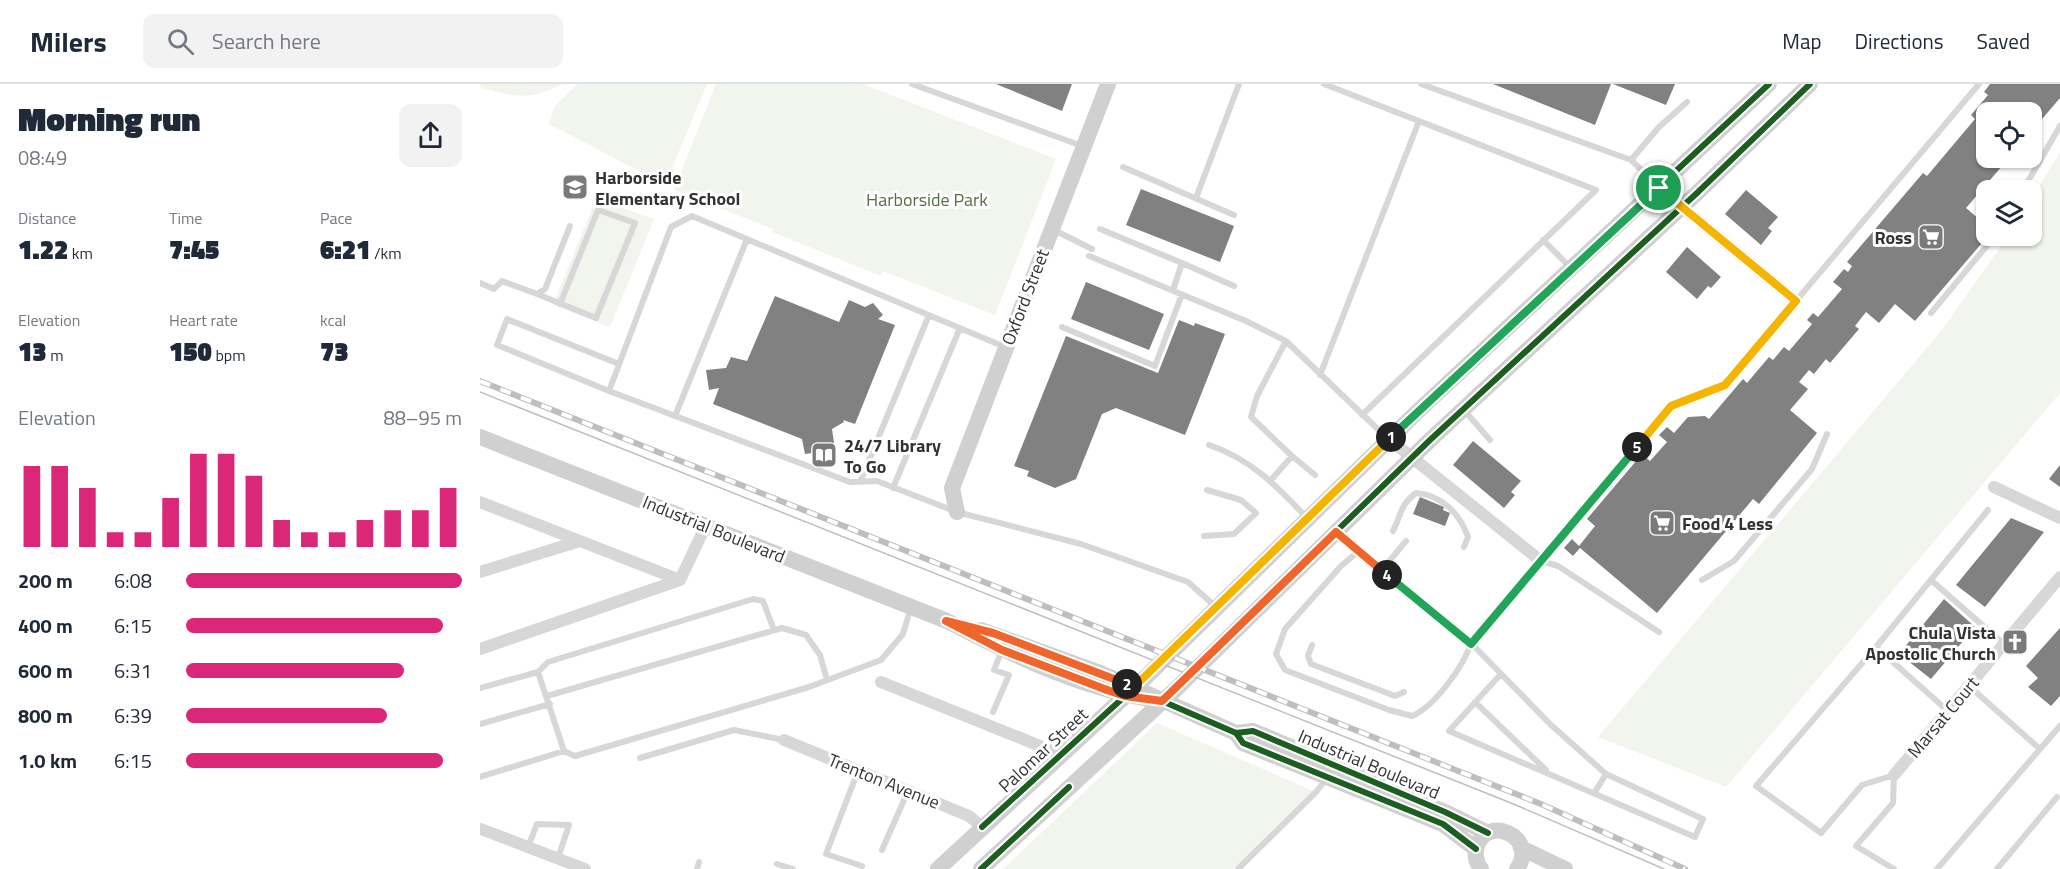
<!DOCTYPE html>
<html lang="en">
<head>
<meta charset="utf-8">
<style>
	:root { --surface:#fff; --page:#f2f2f3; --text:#1f2937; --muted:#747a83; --line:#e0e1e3; --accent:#db2777 }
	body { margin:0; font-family:"Titillium Web",sans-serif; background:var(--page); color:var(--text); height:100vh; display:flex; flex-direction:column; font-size:22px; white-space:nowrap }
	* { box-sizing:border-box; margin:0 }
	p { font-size:20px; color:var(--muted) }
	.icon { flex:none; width:33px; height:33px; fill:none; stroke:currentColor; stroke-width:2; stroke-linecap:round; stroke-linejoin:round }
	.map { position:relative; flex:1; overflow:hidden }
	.side { display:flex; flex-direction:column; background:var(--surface); width:480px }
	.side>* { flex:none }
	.tools { position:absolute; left:1496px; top:18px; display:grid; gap:12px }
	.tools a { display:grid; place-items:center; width:66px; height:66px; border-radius:12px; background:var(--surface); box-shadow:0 2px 4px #0004; font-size:30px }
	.pin { position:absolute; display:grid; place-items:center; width:51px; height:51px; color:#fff; margin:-26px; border:3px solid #fff; border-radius:50%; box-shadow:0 2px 6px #0007 }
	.km { position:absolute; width:30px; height:30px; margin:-15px; border-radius:50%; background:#222; color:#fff; font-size:16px; line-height:30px; text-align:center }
	.round { display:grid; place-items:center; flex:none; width:63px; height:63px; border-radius:12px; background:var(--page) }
	.overview { display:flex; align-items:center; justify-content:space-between; height:102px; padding:0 18px }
	h1 { font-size:33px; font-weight:800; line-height:45px }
	.metrics { display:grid; grid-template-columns:repeat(3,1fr); gap:9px; height:102px; padding:6px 18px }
	.metrics div { display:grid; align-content:center }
	.metrics b { font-size:26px; font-weight:800 }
	.metrics small { font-size:16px; font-weight:400 }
	.metrics p { font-size:16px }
	.chart { height:168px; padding:12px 18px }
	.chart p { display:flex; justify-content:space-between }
	.chart svg { width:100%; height:108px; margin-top:6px; stroke:var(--accent); stroke-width:6 }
	ul { padding:0 18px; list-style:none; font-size:20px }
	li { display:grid; grid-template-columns:96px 72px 1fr; align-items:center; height:45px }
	li i { height:15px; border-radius:8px; background:var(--accent) }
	header { display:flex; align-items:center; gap:36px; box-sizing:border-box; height:84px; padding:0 30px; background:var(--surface); border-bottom:2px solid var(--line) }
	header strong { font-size:28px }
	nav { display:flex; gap:33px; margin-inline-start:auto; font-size:21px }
	.search { width:420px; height:54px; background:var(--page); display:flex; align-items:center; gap:15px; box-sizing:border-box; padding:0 21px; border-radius:12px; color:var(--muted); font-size:22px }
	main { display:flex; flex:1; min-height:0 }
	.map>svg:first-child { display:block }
	.green { fill:#f1f5ed }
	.building { fill:#818181 }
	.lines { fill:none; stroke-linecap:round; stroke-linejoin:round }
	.lane { stroke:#d7d7d7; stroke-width:6 }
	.street { stroke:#d7d7d7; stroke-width:12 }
	.secondary { stroke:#d0d0d0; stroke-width:16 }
	.tram { stroke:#bebebe; stroke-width:1.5 }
	.rail-casing { stroke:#bebebe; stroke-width:6 }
	.rail { stroke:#fff; stroke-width:4; stroke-dasharray:11; stroke-linecap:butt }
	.cycleway-casing { stroke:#fff; stroke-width:10 }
	.cycleway { stroke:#1b5e20; stroke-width:6 }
	.split-1-casing { stroke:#fff; stroke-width:12 }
	.split-2-casing { stroke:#fff; stroke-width:12 }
	.split-3-casing { stroke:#fff; stroke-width:12 }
	.split-4-casing { stroke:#fff; stroke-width:12 }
	.split-5-casing { stroke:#fff; stroke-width:12 }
	.split-6-casing { stroke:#fff; stroke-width:12 }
	.split-1 { stroke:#22a559; stroke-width:8 }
	.split-2 { stroke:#f5b400; stroke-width:8 }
	.split-3 { stroke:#f0652b; stroke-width:8 }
	.split-4 { stroke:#f0652b; stroke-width:8 }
	.split-5 { stroke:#22a559; stroke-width:8 }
	.split-6 { stroke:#f5b400; stroke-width:8 }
	.labels { text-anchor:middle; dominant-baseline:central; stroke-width:6; stroke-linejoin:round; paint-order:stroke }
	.poi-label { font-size:18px; font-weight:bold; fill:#333; stroke:#fff; text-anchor:start }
	.park-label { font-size:18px; fill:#56703f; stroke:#fff }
	.street-label { font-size:18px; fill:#333; stroke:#fff }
</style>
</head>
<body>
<header>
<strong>Milers</strong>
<div class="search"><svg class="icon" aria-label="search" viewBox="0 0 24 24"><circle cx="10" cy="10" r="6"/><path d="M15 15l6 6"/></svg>Search here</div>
<nav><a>Map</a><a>Directions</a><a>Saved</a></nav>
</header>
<main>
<section class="side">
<div class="overview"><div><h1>Morning run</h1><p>08:49</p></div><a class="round"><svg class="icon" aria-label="share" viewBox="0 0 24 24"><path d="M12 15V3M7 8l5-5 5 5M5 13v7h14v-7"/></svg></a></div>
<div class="metrics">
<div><p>Distance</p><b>1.22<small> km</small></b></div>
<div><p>Time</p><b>7:45</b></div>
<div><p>Pace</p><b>6:21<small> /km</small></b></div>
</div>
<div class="metrics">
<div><p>Elevation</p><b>13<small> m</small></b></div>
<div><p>Heart rate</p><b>150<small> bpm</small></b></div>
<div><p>kcal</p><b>73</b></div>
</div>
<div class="chart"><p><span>Elevation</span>88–95 m</p>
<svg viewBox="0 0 160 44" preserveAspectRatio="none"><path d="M5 44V11M15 44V11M25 44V20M35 44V38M45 44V38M55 44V24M65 44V6M75 44V6M85 44V15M95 44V33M105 44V38M115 44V38M125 44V33M135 44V29M145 44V29M155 44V20"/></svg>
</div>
<ul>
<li><b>200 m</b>6:08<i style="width:100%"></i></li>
<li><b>400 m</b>6:15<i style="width:93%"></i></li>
<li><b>600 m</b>6:31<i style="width:79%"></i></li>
<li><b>800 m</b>6:39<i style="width:73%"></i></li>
<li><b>1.0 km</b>6:15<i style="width:93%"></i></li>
</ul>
</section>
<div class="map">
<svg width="1580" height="785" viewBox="0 0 1580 785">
	<rect width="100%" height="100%" fill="#fff"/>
	<path class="green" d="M0,0H82C48,17 34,13 0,3Z
		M97,0H227L190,89H163L69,40L74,23Z
		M236,0H383L576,75L515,231L403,187L401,192L292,148L293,145L194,106Z
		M1580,68V309L1246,703L1118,653L1462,246L1528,152H1551V116Z
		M116,115L174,135L130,243L73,221Z
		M677,639L836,708L753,785H523Z"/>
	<path class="building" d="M516,0H592L582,27Z
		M1013,0H1131L1115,41Z
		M1133,0H1195L1186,21Z
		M1510,0H1580V14L1551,48V28H1506V74H1529L1486,124L1506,141L1508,152L1435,237L1415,220L1399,239L1386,228L1375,242L1379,245L1350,279L1346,275L1334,290L1329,286L1319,298L1328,305L1310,326L1337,349L1279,420L1273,415L1177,529L1100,464L1093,472L1084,464L1092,455L1099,462L1115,442L1107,435L1162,370L1170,377L1187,358L1179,351L1187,343L1194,349L1208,333L1225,332L1229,335L1263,295L1267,299L1289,273L1293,276L1304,263L1309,267L1332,240L1327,236L1333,229L1338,233L1362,205L1353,198L1364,185L1368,188L1372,182L1367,178L1443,89L1447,92L1495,35L1491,31L1508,11L1504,8Z
		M661,105L754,142L740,178L646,141Z
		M1266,106L1298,133L1288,144L1292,147L1281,161L1245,130Z
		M1207,163L1241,193L1231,204L1228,202L1217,215L1186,188Z
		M606,198L684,230L669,266L591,235Z
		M295,212L359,238L369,216L385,223L393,219L403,231L398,235L415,241L375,340L363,336L364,338L352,345L355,366L325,370L322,355L233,320L239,304L229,306L226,286L246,284L251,273L267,277Z
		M699,236L714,242L715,239L745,250L705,351L636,324L622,330L596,395L575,404L547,392L549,387L534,382L586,252L678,289Z
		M993,357L1041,397L1031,408L1035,411L1024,424L973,381Z
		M1580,381V403L1569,395Z
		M940,413L964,423L963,426L970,429L965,442L933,430Z
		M1531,434L1564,448L1505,523L1476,501Z
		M1464,515L1495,543L1451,595L1419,570Z
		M1580,544V612L1571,622L1548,603L1558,594L1546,582Z"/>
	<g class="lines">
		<path class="lane" d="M432,0L602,62
			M844,0L1116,106L882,331
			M941,0L1151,76L1179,43L1207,18
			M1151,76L1177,101
			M643,83L754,131
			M1543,106L1580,42
			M716,114L759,0
			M572,145L612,165
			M620,145L702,179
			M1063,156L1090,183
			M609,172L766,237L806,257
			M0,199L14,205L22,197L57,210L65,205L90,142
			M693,206L702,179L754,202
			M57,210L116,234L155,139L118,126L80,220
			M1451,229L1515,152
			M582,243L675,282L702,210
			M139,280L27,235L17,261L129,307L191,143L212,132L525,263
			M840,291L939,37
			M129,307L370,398L397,397L477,428L601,460L708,498L736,523
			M984,326L1010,356
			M195,332L267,155
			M729,361C771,375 798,403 827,434
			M812,372L771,333L777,312L806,257L907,354
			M791,396L812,372L835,391
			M380,398L449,231
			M413,404L480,244
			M913,447C922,430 919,422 936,409C962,411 980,430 988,453L984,463
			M856,448L991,559L1070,640L1126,690L1223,735L1215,753L969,647L1020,591
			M724,452L754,450L776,429L761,416L727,406
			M879,467L861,482L805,545L796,570L805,586L909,626L932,632C954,623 984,582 991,559L1191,322L1245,301L1499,0
			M1061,477L1078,482L1179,548
			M902,486L926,457
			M1222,496L1254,477L1332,385L1347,350
			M1451,496L1524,560
			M832,561L828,572L831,580L915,612L924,608
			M1396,563L1508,426
			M58,588L68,578L273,515L283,517L294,546
			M0,604L58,588L84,667
			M67,612L302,544L326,551L340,571L347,596
			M995,618L1066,686
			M513,628L529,591L514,586L522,566
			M0,640L70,620
			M1560,665L1580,642
			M160,674L254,646L304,656
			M378,687L346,770L382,782
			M0,693L84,667L95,672L329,603L401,576L423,550L431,523
			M1115,708L1126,690
			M48,763L57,740L89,741L78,774
			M402,766L428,707
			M297,780L313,785
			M217,785L219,778
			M758,785L836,708L847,694
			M1414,785L1376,762L1413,719L1414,691L1382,701L1341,749L1276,702L1396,563L1468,627
			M1457,785L1560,665L1489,602
			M1517,785L1577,713"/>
		<path class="street" d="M1179,104L1316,217
			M909,355L1061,477
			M1514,403L1580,434
			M0,418L200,496
			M0,488L100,457
			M0,565L200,496L226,441
			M401,598L580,670
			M304,656L489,732L502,743
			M1414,691L1580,493
			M1,745L105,785"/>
		<path class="secondary" d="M0,353L467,537C534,572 606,607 682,617
			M477,428L472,404L628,0
			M501,546L623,590L756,649L773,647L965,728L1008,749
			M756,649L763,659L963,740L996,765
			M1041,764L1085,785
			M458,785L667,592L936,329L1289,0
			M501,785L697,604L950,356L1217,109L1330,0
			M1001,785C996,778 994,771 997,762C1007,730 1059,753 1037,785"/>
		<path class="tram" d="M0,308L1036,721L1184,785"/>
		<g class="rail-casing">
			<path id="rail" d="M0,297L1061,720L1205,785"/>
		</g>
		<use href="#rail" class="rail"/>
		<g class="cycleway-casing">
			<path id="cycleway" d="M909,355L1289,0
				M756,649L763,659L963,740L996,765
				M502,743L645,612
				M1008,749L965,728L773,647L756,649L682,617L950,356L1217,109L1330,0
				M501,785L589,703"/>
		</g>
		<use href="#cycleway" class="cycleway"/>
	</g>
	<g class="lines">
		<g class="split-1-casing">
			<path id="split-1" d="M911,353L1179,104"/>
		</g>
		<g class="split-2-casing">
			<path id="split-2" d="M647,600L654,603L911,353"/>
		</g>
		<g class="split-3-casing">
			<path id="split-3" d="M627,606L522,566L466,537L513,549L647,600"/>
		</g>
		<g class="split-4-casing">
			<path id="split-4" d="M627,606L645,612L682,617L856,448L907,491"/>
		</g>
		<g class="split-5-casing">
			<path id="split-5" d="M907,491L991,560L1157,363"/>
		</g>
		<g class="split-6-casing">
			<path id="split-6" d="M1157,363L1191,322L1245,301L1316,217L1179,104"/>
		</g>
		<use href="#split-1" class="split-1"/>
		<use href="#split-2" class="split-2"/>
		<use href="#split-3" class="split-3"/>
		<use href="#split-4" class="split-4"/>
		<use href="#split-5" class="split-5"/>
		<use href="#split-6" class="split-6"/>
	</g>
	<defs>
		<g id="school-square" transform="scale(1.35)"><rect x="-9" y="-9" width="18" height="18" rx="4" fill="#7a7a7a" stroke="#fff"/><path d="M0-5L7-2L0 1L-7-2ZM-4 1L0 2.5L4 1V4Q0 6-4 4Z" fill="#fff"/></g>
		<g id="supermarket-square" transform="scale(1.35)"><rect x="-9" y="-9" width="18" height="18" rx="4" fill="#7a7a7a" stroke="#fff"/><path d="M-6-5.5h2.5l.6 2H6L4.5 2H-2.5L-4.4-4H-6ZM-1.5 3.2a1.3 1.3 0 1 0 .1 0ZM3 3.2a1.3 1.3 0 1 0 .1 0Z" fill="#fff"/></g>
		<g id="library-square" transform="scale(1.35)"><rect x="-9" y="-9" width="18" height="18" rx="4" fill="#7a7a7a" stroke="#fff"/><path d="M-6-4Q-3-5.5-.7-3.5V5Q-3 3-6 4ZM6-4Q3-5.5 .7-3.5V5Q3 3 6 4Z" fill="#fff"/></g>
		<g id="church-square" transform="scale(1.35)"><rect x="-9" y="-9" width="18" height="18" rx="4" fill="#7a7a7a" stroke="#fff"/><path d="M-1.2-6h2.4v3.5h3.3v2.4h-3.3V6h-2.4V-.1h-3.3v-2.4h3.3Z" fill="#fff"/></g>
	</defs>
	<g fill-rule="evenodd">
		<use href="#school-square" x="95" y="103"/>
		<use href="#supermarket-square" x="1451" y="153"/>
		<use href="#library-square" x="344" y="371"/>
		<use href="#supermarket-square" x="1182" y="439"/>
		<use href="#church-square" x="1535" y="558"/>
	</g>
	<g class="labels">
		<g class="poi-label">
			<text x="115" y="93">Harborside<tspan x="115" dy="21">Elementary School</tspan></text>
			<text x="1432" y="153" text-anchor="end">Ross</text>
			<text x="364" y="361">24/7 Library<tspan x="364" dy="21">To Go</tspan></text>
			<text x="1202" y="439">Food 4 Less</text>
			<text x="1516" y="548" text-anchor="end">Chula Vista<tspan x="1516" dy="21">Apostolic Church</tspan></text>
		</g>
		<g class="park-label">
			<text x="447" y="115">Harborside Park</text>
		</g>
		<g class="street-label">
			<text transform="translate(545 213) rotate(-69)">Oxford Street</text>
			<text transform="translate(234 445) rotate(22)">Industrial Boulevard</text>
			<text transform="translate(1463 633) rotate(-50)">Marsat Court</text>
			<text transform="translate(563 666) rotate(-43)">Palomar Street</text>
			<text transform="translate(889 680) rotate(23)">Industrial Boulevard</text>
			<text transform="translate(404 697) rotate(22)">Trenton Avenue</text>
		</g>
	</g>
</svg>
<div class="tools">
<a><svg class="icon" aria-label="locate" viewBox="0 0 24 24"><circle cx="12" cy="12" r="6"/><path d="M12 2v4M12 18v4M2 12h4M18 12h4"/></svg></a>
<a><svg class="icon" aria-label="layers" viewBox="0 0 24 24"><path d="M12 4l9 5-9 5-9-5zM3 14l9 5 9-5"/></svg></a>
</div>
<div class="pin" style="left:1179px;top:104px;background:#1e9e55"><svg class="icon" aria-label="arrive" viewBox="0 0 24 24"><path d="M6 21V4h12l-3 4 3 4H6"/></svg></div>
<b class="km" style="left:911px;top:353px">1</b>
<b class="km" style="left:647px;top:600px">2</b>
<b class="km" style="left:907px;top:491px">4</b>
<b class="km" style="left:1157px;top:363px">5</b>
</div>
</main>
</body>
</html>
